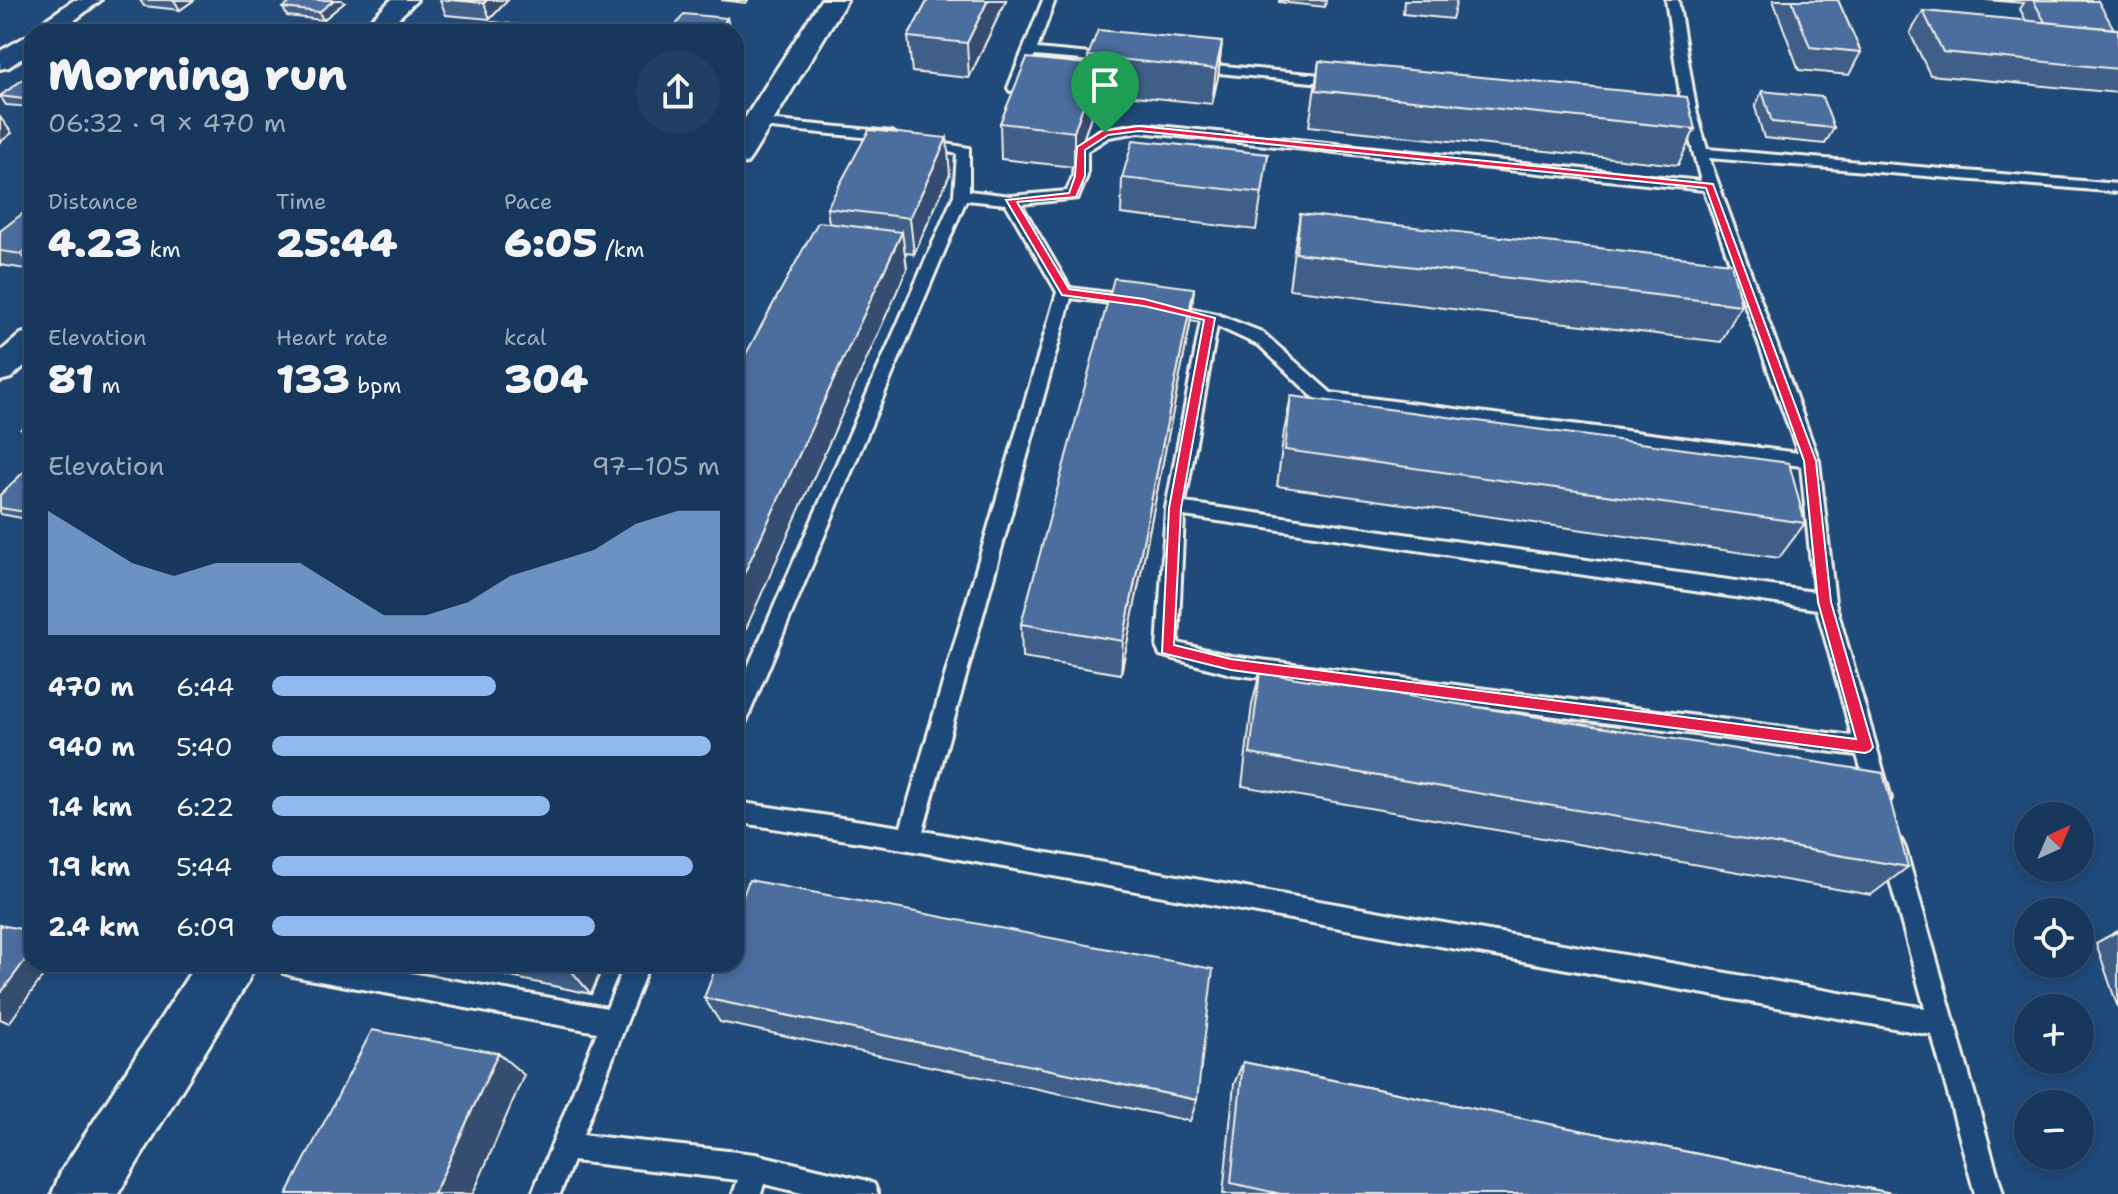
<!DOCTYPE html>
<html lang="en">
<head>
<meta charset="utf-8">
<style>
	:root { --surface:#17385c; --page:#203f62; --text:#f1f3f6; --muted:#9eacbb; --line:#365272; --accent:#90b9f0 }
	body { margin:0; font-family:"Shantell Sans",sans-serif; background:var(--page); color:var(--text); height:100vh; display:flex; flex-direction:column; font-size:30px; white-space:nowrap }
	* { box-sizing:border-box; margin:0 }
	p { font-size:26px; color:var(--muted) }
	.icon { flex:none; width:44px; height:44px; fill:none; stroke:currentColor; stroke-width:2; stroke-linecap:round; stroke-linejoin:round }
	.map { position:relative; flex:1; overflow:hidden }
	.sheet { position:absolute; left:24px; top:24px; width:720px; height:948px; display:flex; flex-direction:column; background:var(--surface); border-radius:24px; box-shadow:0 4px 12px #0003,0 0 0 2px var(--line) }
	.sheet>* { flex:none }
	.needle { width:52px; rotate:44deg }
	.fabs { position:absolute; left:2014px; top:802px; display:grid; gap:16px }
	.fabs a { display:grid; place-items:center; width:80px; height:80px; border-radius:50%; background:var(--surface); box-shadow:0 4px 12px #0003,0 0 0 2px var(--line); font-size:40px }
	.pin { position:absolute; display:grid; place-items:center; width:68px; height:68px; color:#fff; margin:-82px -34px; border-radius:50% 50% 50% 0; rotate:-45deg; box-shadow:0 0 8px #0007 }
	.pin .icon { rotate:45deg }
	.round { display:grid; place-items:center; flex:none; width:84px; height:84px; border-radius:42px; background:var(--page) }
	.head { display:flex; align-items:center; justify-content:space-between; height:136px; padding:0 24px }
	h1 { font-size:44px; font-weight:800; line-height:60px }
	.stats { display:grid; grid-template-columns:repeat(3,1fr); gap:12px; height:136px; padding:8px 24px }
	.stats div { display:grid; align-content:center }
	.stats b { font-size:40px; font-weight:800 }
	.stats small { font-size:22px; font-weight:400 }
	.stats p { font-size:22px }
	.chart { height:224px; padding:16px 24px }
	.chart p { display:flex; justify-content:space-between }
	.chart svg { width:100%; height:144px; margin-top:8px; fill:var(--accent); opacity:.7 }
	ul { padding:0 24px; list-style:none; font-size:26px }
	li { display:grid; grid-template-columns:128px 96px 1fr; align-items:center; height:60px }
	li i { height:20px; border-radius:10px; background:var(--accent) }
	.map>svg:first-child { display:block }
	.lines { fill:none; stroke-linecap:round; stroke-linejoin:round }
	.lane-casing { stroke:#f4f1e8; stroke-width:6 }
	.street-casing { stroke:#f4f1e8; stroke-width:6 }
	.secondary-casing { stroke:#f4f1e8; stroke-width:6 }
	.lane { fill:#1f4a7a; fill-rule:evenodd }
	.street { fill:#1f4a7a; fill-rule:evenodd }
	.secondary { fill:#1f4a7a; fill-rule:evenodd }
	.wall { fill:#405f88; stroke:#f4f1e8; stroke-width:2 }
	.shaded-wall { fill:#344d6f; stroke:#f4f1e8; stroke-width:2 }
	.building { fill:#4b6e9e; stroke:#f4f1e8; stroke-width:2 }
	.route { fill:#e11d48; stroke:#fff; stroke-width:2; fill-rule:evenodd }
</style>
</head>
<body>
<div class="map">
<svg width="2118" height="1194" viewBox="0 0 2118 1194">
	<rect width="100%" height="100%" fill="#1f4a7a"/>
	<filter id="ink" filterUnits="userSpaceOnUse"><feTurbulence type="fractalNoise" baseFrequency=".0125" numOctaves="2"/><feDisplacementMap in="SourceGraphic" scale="16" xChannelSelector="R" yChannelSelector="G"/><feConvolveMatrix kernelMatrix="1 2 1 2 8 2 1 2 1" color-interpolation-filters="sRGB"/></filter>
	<g filter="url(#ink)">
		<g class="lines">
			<g class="lane-casing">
				<path id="lane" d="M1043,0H1055L1037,49L1112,56L1118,60L1117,63L1034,56L1022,88L1010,91L1008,88Z
					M1666,0H1678L1697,114L1707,149L2118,184V192L1709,158L1819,461L1835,602L1891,798L1888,805L1880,808L1872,805L1857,755L1231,674L1160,655L1157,649L1166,508L1201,321L1159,312V304L1165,303L1216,314L1262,332L1331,393L1798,453L1704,190L1139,132L1109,137L1087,151V176L1078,198L1021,204L1070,288L1133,296L1141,301L1133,306L1071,298L923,831L1925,1008L1881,848L1885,840L1893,837L1901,840L1905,848L2003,1194H1975L1932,1035L909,850L736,822V802L901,827L1057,292L1006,204L966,200L747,719L744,726L736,728V694L954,195L957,154L918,145V139L969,148V191L1011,196L1067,191L1073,176L1075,146L1100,130L1139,124L1701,181L1683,114ZM1217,326L1260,346L1312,396L1326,404L1801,466L1814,592L1185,503ZM1184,516L1817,609L1852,736L1231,656L1178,643Z
					M1192,63L1343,77L1350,81L1343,85L1187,70L1185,67Z
					M756,119L892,132L899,136L892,140L751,126L749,123Z
					M280,964H360L607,1008L625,964H649L583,1135L755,1154L864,1180L874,1184L878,1194H806L764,1184L761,1194H733L738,1180L573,1161L560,1194H532L597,1032L292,976L283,973Z"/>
			</g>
			<g class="street-casing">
				<path id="street" d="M74,0H101L59,32H32V51L9,67L0,69V51L32,33L31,32L35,27Z
					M391,0H417L384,32H358Z
					M32,331V359L11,378L0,381V352L21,334Z"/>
			</g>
			<g class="secondary-casing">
				<path id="secondary" d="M821,0H847L752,156L747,163L736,165V132Z
					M196,964H255L247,983L118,1194H52L61,1172Z"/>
			</g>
			<use href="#lane" class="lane"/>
			<use href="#street" class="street"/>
			<use href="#secondary" class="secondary"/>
		</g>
		<path class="wall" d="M140,0H194L180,10L144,6Z
			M440,0H508L490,19L446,15Z
			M721,0H748L746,3Z
			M928,0H1006L969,78L912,72L908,37Z
			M1279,0H1326L1325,7L1279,2Z
			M1404,0H1457L1452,19L1403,14Z
			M1773,0H1838L1861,52L1849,75L1799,70Z
			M1987,0H2091L2114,29H2118V93L1930,75L1910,33L1923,11L2026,21L2020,9L2024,3Z
			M344,3L323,20L287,16L283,8Z
			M1222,42L1218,77L1212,104L1096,92V101L1074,167L1001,159L1000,123L1088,64V56Z
			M1319,61L1695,129L1678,165L1309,126Z
			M32,73V107L6,105L0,96Z
			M1762,91L1834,128L1825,144L1764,138L1755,107Z
			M1268,154L1256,230L1121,214L1122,178Z
			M950,174L914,254L905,253L907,269L829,223L827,208Z
			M1300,214L1741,305L1721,342L1289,289L1294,250Z
			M32,215V270L0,265V231Z
			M1194,288L1190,325L1121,674L1022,658L1021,624Z
			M1291,396L1805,523L1779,558L1277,486L1284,432Z
			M32,418V440L21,429Z
			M32,464V520L0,514V495Z
			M1260,672L1908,867L1871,895L1242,786L1252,705Z
			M2118,931V1008L2096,943Z
			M460,964H604L591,994L463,967Z
			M704,998L1197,1100L1190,1121L720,1022Z
			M1243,1062L1896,1194H1223L1234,1084Z"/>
		<path class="shaded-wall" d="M174,0H194L180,10Z
			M334,0H342L344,3L323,20L319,12Z
			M487,0H508L490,19L484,3Z
			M988,0H1006L969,78L967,43Z
			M727,18L729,26L725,32H718Z
			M1222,42L1218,77L1212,104L1216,69Z
			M1097,65L1096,101L1074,167V132Z
			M0,117L12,133L0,142Z
			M947,138L950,174L914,254L910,218Z
			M902,232L907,269L736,651V591Z
			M32,245V267L21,254Z
			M1194,288L1190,325L1121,674L1123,641Z
			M32,951V964H52L9,1023L0,1019V994Z
			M571,964H604L591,994L569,968Z
			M498,1053L524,1075L473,1194H434Z"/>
		<path class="building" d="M294,0H334L319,12L283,8Z
			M450,0H487L484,3Z
			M928,0H988L967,43L908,37Z
			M1792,0H1838L1861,52L1810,47Z
			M2033,0L2098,1L2114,29L2045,22Z
			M1923,11L2118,29V69L1943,52Z
			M684,14L727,18L718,32H671Z
			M492,22L550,28L547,32H483Z
			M96,27L133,32H89Z
			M1098,30L1222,42L1216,69L1088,56Z
			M1027,58L1097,65L1074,132L1000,123Z
			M1319,61L1687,97L1695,129L1316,90Z
			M32,73V100L0,96Z
			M1762,91L1822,97L1834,128L1772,122Z
			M869,130L947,138L910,218L827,208Z
			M1133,140L1268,154L1262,193L1122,178Z
			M22,214L32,215V245L21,254L0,251V231Z
			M1300,214L1731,263L1741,305L1296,253Z
			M818,222L902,232L736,591V372Z
			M1114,278L1194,288L1123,641L1021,624Z
			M1291,396L1789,463L1805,523L1285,450Z
			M32,418V430L21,429Z
			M32,464V513L0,508V495Z
			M1260,672L1883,773L1908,867L1250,754Z
			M749,880L1213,969L1197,1100L704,998L717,964H736V914Z
			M0,925L32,931V951L0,994Z
			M548,964H571L569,968Z
			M372,1030L498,1053L434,1194H287Z
			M1243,1062L1896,1194H1281L1231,1183Z"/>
	</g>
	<path class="route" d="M1139,126L1713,184L1816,461L1831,602L1873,747L1870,751L1865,753L1231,670L1162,653L1169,508L1204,320L1144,306L1062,295L1006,200L1069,193L1075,176L1077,147L1102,131ZM1139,131L1706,188L1804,461L1818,602L1856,739L1231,659L1174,645L1181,508L1215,318L1144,299L1069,289L1017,202L1076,197L1085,176V150L1108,135Z"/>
</svg>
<div class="fabs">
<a><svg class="needle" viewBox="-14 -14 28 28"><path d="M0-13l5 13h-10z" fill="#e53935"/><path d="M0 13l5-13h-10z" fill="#9eacbb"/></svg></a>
<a><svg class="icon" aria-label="locate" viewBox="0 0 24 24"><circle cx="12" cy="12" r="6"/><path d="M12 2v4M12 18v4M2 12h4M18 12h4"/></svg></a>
<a>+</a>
<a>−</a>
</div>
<div class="pin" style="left:1105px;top:133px;background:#1e9e55"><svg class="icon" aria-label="arrive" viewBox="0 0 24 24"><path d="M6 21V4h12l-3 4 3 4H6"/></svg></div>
<section class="sheet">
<div class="head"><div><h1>Morning run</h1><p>06:32 · 9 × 470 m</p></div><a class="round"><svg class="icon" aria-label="share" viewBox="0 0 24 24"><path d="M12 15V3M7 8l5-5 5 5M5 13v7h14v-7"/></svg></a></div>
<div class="stats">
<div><p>Distance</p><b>4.23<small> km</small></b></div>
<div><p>Time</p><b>25:44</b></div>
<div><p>Pace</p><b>6:05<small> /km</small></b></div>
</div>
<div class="stats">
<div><p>Elevation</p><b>81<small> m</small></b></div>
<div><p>Heart rate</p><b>133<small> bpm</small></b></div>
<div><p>kcal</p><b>304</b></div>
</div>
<div class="chart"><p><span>Elevation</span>97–105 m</p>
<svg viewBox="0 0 160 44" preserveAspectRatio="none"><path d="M0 44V6L10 14L20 22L30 26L40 22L50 22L60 22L70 30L80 38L90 38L100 34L110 26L120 22L130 18L140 10L150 6L160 6V44z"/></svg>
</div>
<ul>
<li><b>470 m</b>6:44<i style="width:50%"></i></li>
<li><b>940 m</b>5:40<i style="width:98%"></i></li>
<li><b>1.4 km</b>6:22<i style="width:62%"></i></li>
<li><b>1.9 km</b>5:44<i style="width:94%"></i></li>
<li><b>2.4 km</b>6:09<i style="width:72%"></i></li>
</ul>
</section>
</div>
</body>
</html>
